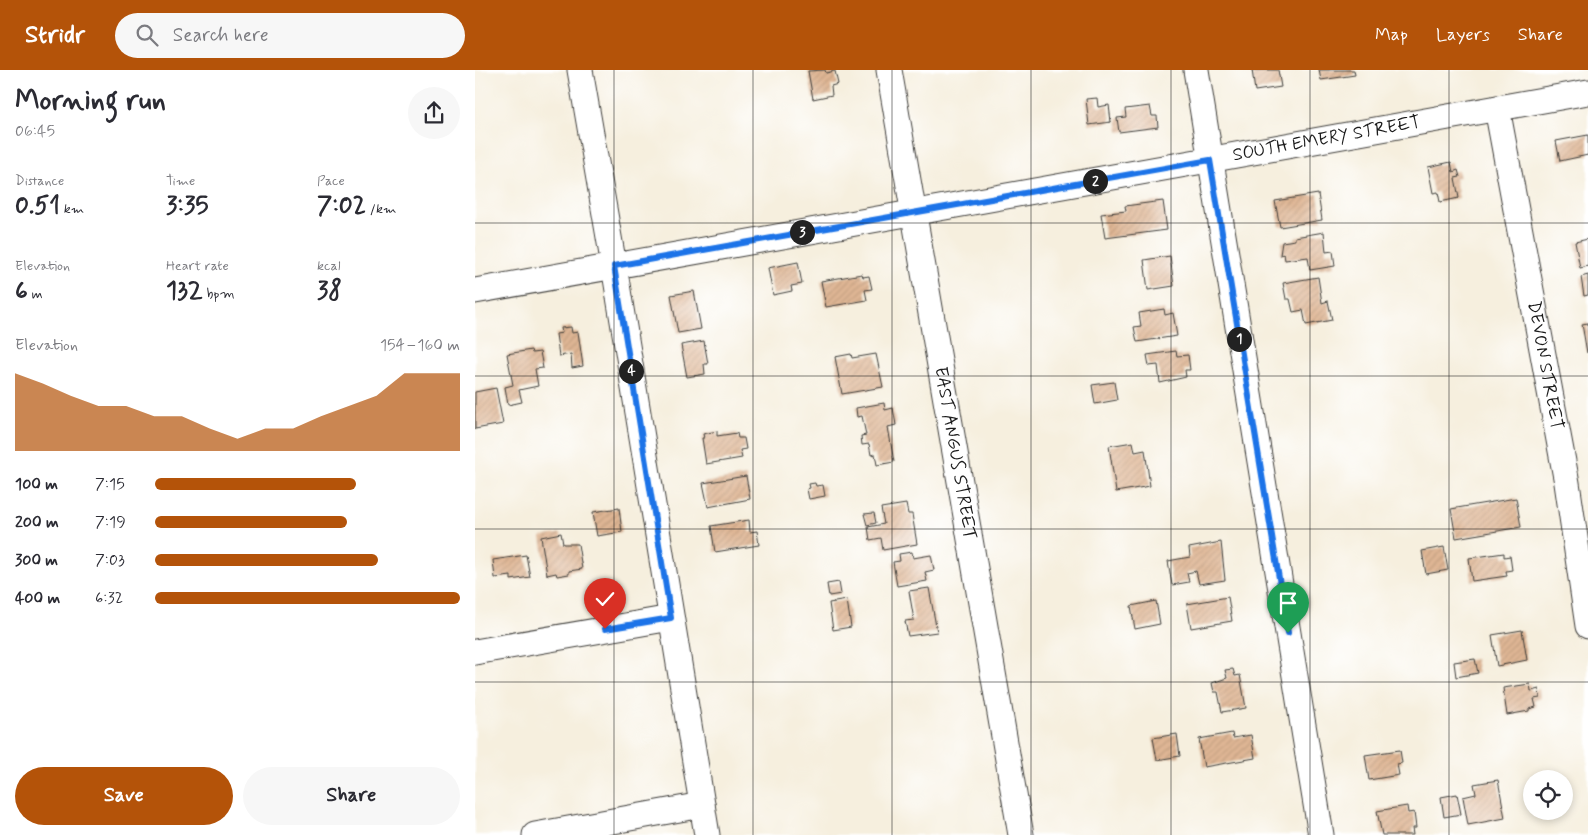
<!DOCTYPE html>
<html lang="en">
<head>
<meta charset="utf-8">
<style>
	:root { --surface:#fff; --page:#f7f7f7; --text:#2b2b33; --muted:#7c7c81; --accent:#b45309 }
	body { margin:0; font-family:Mynerve,sans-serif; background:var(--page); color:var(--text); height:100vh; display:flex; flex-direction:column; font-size:19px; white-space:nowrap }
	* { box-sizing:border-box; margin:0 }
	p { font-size:16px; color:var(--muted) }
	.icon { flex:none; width:28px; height:28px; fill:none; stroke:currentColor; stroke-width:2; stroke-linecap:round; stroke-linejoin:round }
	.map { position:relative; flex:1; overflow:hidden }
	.details { display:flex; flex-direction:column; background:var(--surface); width:475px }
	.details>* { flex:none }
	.controls { position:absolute; left:1048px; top:700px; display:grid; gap:10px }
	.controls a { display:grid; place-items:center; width:50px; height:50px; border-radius:50%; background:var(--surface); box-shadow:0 2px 8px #0003; font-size:25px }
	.pin { position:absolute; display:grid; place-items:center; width:42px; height:42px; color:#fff; margin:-51px -21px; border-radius:50% 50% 50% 0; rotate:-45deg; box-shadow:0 0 5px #0007 }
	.pin .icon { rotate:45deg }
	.km { position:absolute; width:25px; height:25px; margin:-12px; border-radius:50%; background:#222; color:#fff; font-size:14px; line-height:25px; text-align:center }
	.round { display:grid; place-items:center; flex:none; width:52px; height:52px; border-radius:26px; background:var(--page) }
	.head { display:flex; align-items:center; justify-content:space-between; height:85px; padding:0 15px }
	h1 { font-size:28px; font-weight:700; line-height:38px }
	.figures { display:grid; grid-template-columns:repeat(3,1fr); gap:8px; height:85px; padding:5px 15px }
	.figures div { display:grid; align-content:center }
	.figures b { font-size:25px; font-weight:700 }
	.figures small { font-size:14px; font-weight:400 }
	.figures p { font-size:14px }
	.chart { height:140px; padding:10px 15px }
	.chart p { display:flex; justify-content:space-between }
	.chart svg { width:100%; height:90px; margin-top:5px; fill:var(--accent); opacity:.7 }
	.action { display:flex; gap:10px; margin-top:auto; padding:10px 15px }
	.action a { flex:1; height:58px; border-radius:30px; background:var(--accent); color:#fff; font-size:20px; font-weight:700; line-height:58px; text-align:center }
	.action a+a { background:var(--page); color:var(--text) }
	ul { padding:0 15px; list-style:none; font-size:16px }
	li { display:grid; grid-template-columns:80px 60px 1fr; align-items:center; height:38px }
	li i { height:12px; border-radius:6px; background:var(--accent) }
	header { display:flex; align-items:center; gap:30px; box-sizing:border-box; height:70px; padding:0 25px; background:var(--accent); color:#fff }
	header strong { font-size:24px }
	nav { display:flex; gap:28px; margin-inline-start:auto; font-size:18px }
	.search { width:350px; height:45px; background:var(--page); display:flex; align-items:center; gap:12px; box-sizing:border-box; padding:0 18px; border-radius:28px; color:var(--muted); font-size:19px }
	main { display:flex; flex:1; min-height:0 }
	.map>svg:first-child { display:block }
	.building { fill:url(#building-hatch) }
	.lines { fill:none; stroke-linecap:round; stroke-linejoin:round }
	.minor-casing { stroke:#3d3c39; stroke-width:27 }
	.minor { stroke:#fff; stroke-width:25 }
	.route-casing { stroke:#fff; stroke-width:10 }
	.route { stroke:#1a73e8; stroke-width:6 }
	.grid { fill:none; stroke:#1c1c1c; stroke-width:1; stroke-opacity:0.55 }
	.labels { text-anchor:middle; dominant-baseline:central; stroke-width:5; stroke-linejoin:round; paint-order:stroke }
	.street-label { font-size:18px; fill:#1c1c1c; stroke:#fff }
</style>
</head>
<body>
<header>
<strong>Stridr</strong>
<div class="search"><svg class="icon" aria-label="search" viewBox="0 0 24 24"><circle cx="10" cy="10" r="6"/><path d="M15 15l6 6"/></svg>Search here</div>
<nav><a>Map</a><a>Layers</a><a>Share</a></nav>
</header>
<main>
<section class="details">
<div class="head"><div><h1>Morning run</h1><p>06:45</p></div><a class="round"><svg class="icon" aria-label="share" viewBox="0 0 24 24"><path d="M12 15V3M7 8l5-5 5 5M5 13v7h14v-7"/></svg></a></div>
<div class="figures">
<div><p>Distance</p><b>0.51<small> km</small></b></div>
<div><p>Time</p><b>3:35</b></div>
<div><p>Pace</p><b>7:02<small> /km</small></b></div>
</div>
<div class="figures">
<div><p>Elevation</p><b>6<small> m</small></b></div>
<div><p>Heart rate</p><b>132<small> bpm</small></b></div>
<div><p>kcal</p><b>38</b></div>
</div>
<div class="chart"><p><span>Elevation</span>154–160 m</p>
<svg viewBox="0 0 160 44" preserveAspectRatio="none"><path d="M0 44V6L10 11L20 17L30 22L40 22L50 27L60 27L70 33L80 38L90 33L100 33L110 27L120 22L130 17L140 6L150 6L160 6V44z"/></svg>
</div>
<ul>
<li><b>100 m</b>7:15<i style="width:66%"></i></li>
<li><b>200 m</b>7:19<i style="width:63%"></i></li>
<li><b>300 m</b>7:03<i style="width:73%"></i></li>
<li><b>400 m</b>6:32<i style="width:100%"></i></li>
</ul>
<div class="action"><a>Save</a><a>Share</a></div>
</section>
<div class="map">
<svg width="1113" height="765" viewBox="0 0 1113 765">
	<defs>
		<pattern id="building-hatch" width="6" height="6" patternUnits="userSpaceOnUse" patternTransform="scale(1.25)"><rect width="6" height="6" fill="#dfb694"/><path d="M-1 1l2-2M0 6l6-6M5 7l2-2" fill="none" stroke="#bf9c7f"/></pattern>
	</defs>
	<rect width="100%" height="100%" fill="#fff"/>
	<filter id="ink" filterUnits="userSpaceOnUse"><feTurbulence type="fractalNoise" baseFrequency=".02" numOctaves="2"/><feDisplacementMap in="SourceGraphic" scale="10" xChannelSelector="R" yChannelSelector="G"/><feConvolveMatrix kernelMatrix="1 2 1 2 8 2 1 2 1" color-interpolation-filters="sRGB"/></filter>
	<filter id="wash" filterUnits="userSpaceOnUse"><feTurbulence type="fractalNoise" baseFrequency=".0096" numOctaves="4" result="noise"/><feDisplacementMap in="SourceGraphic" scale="20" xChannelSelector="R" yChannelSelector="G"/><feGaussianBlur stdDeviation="1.12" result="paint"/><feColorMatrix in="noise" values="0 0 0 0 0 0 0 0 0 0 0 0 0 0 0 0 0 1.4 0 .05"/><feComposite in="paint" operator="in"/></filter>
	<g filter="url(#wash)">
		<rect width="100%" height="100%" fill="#f6efde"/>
		<g id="blocks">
			<path class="building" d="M350,0L351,3L360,1L363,14L356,16L357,25L338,29L333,1Z
				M777,0H803L806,17L780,21Z
				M844,0H879L880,5L846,10Z
				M622,28L623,37L634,35L636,52L614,55L611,29Z
				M675,36L677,46H682L683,57L644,62L642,48L651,47L650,39Z
				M1113,65V85L1085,91L1081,71Z
				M976,92L978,102L983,100L985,107L980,108L984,128L965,132L963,122L958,123L953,97Z
				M843,124L847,150L805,157L800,131Z
				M688,131L692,160L630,168L626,144L651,141L650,136Z
				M849,162L851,182L858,181L860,196L835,200L833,187L810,190L809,184L805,185L807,172L820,170V167Z
				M1113,169V196L1105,198L1100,172Z
				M695,186L699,216L673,220L669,190Z
				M323,192L327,214L316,216L317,221L298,225L293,198Z
				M387,204L388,207L394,206L397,219L390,220L392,230L351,237L346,211Z
				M1113,205V225L1109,226L1106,207Z
				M843,207L847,233L853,231L857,250L831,255L828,240L818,242L815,229H811L808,213Z
				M219,221L226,259L203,263L196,225Z
				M689,239L690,245L698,243L702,266L662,272L659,257L666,256L664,243Z
				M1113,253V282L1112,283L1107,254Z
				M96,257L97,263L103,262L108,296L97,298L96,284L84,286L81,264L87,263L86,258Z
				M229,271L233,294H229L230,304L212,307L206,275Z
				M56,280L57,283L65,282L68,298L60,299L63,316L44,320L47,332L33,335L30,317L38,315L32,284Z
				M701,281L702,286L713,285L715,300H710L711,307L685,313L683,295L674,296L672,285Z
				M376,284L377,288L401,284L408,317L367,324L360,287Z
				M639,312L642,330L620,334L617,315Z
				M21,318L28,354L0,359V322Z
				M409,333L410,340L418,338L421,355L413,357L419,392L402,395L400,384L396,385L394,374L387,375L386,366L391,365L387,346L382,347L381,338Z
				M242,361V366L262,363L263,368H269L271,379L265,380L267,388L231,394L227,368H229L228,364Z
				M658,372L660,382L670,380L675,416L641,422L634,376Z
				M271,406L275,429L233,437L228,413Z
				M340,413L341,416L348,415L350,426L334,429L332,419L335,418L334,414Z
				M1041,428L1046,457L981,468L976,439Z
				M431,434L433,444H437L442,474L408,480L406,468L395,470L393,457L409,454L406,438Z
				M144,438L147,462L122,466L118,442Z
				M399,443L401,453L392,455L389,444Z
				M274,450L275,462L282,461L284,475L240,482L236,456Z
				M86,463L88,474H103L107,499L94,501V504L82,506L81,503L72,505L66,467Z
				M746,472L750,510L724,514L721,501L712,503L714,512L697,515L693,491L715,487L714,478Z
				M969,477L973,500L951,504L947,481Z
				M437,482L438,488L456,485L459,500L450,502L452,511L422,516L418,492L425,491L424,484Z
				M1029,483V487L1035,486L1037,500L1031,501L1032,506L997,511L994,488Z
				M51,485L55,507L36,510V506L20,508L18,490Z
				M364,512L366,524L354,526L352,514Z
				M454,518L462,562L433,566L430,551L439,550L434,521Z
				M753,527L757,551L716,558L712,534Z
				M372,530L376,557L358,560L354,533Z
				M681,531L685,554L660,559L656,536Z
				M1047,560L1052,590L1022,596L1017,565Z
				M1000,589L1003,603L981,607L979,592Z
				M758,599L760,606L765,605L771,638L747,642L743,622H739L737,613L752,608L750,600Z
				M1055,614L1056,621L1064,619L1065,628L1059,629L1061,637L1054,639V641L1032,645L1028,618Z
				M757,663L758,668L776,665L780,688L729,697L724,669Z
				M702,664L705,686L682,690L678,668Z
				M925,680L927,693L922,694L924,705L894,710L890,685Z
				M1023,710L1030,748L993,755L988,727L1001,724L999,714Z
				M1052,717H1056V733H1055Z
				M982,724L986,744L969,747L966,727Z
				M932,736L933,743L939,742L941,758H937L938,765H907L902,741Z"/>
		</g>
	</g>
	<g filter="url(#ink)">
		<use href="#blocks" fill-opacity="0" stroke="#3d3c39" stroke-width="1"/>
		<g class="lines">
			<g class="minor-casing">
				<g id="minor">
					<path d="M105,0L139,196L232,765"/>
					<path id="s1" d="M414,0L546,765"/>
					<path d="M721,0L846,765"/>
					<path id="s2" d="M1022,38L1092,413L1113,556"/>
					<path id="s3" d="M0,221L1113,22"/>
					<path d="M0,582L196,548"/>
					<path d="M60,765L227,735"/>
				</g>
			</g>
			<use href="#minor" class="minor"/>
		</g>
	</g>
	<g class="lines" filter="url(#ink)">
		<g class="route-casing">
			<path id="route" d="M130,559L196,548L139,196L735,90L813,563"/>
		</g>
		<use href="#route" class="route"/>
	</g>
	<path class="grid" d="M139,0V765M278,0V765M417,0V765M556,0V765M696,0V765M835,0V765M974,0V765M0,153H1113M0,306H1113M0,459H1113M0,612H1113"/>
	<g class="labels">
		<g class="street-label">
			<text stroke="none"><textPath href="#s3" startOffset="865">SOUTH EMERY STREET</textPath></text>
			<text stroke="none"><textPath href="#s2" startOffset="262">DEVON STREET</textPath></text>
			<text stroke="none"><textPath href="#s1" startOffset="389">EAST ANGUS STREET</textPath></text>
		</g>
	</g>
</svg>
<div class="controls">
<a><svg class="icon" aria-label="locate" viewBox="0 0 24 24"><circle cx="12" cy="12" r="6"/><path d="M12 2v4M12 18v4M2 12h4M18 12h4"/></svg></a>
</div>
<div class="pin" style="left:813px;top:563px;background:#1e9e55"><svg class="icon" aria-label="arrive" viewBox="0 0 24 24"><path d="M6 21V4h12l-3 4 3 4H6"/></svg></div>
<div class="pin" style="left:130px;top:559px;background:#d93025"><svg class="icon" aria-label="check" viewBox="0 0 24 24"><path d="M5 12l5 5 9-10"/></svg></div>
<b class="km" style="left:764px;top:269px">1</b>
<b class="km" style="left:620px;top:111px">2</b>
<b class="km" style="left:327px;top:162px">3</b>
<b class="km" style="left:156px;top:301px">4</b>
</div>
</main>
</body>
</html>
